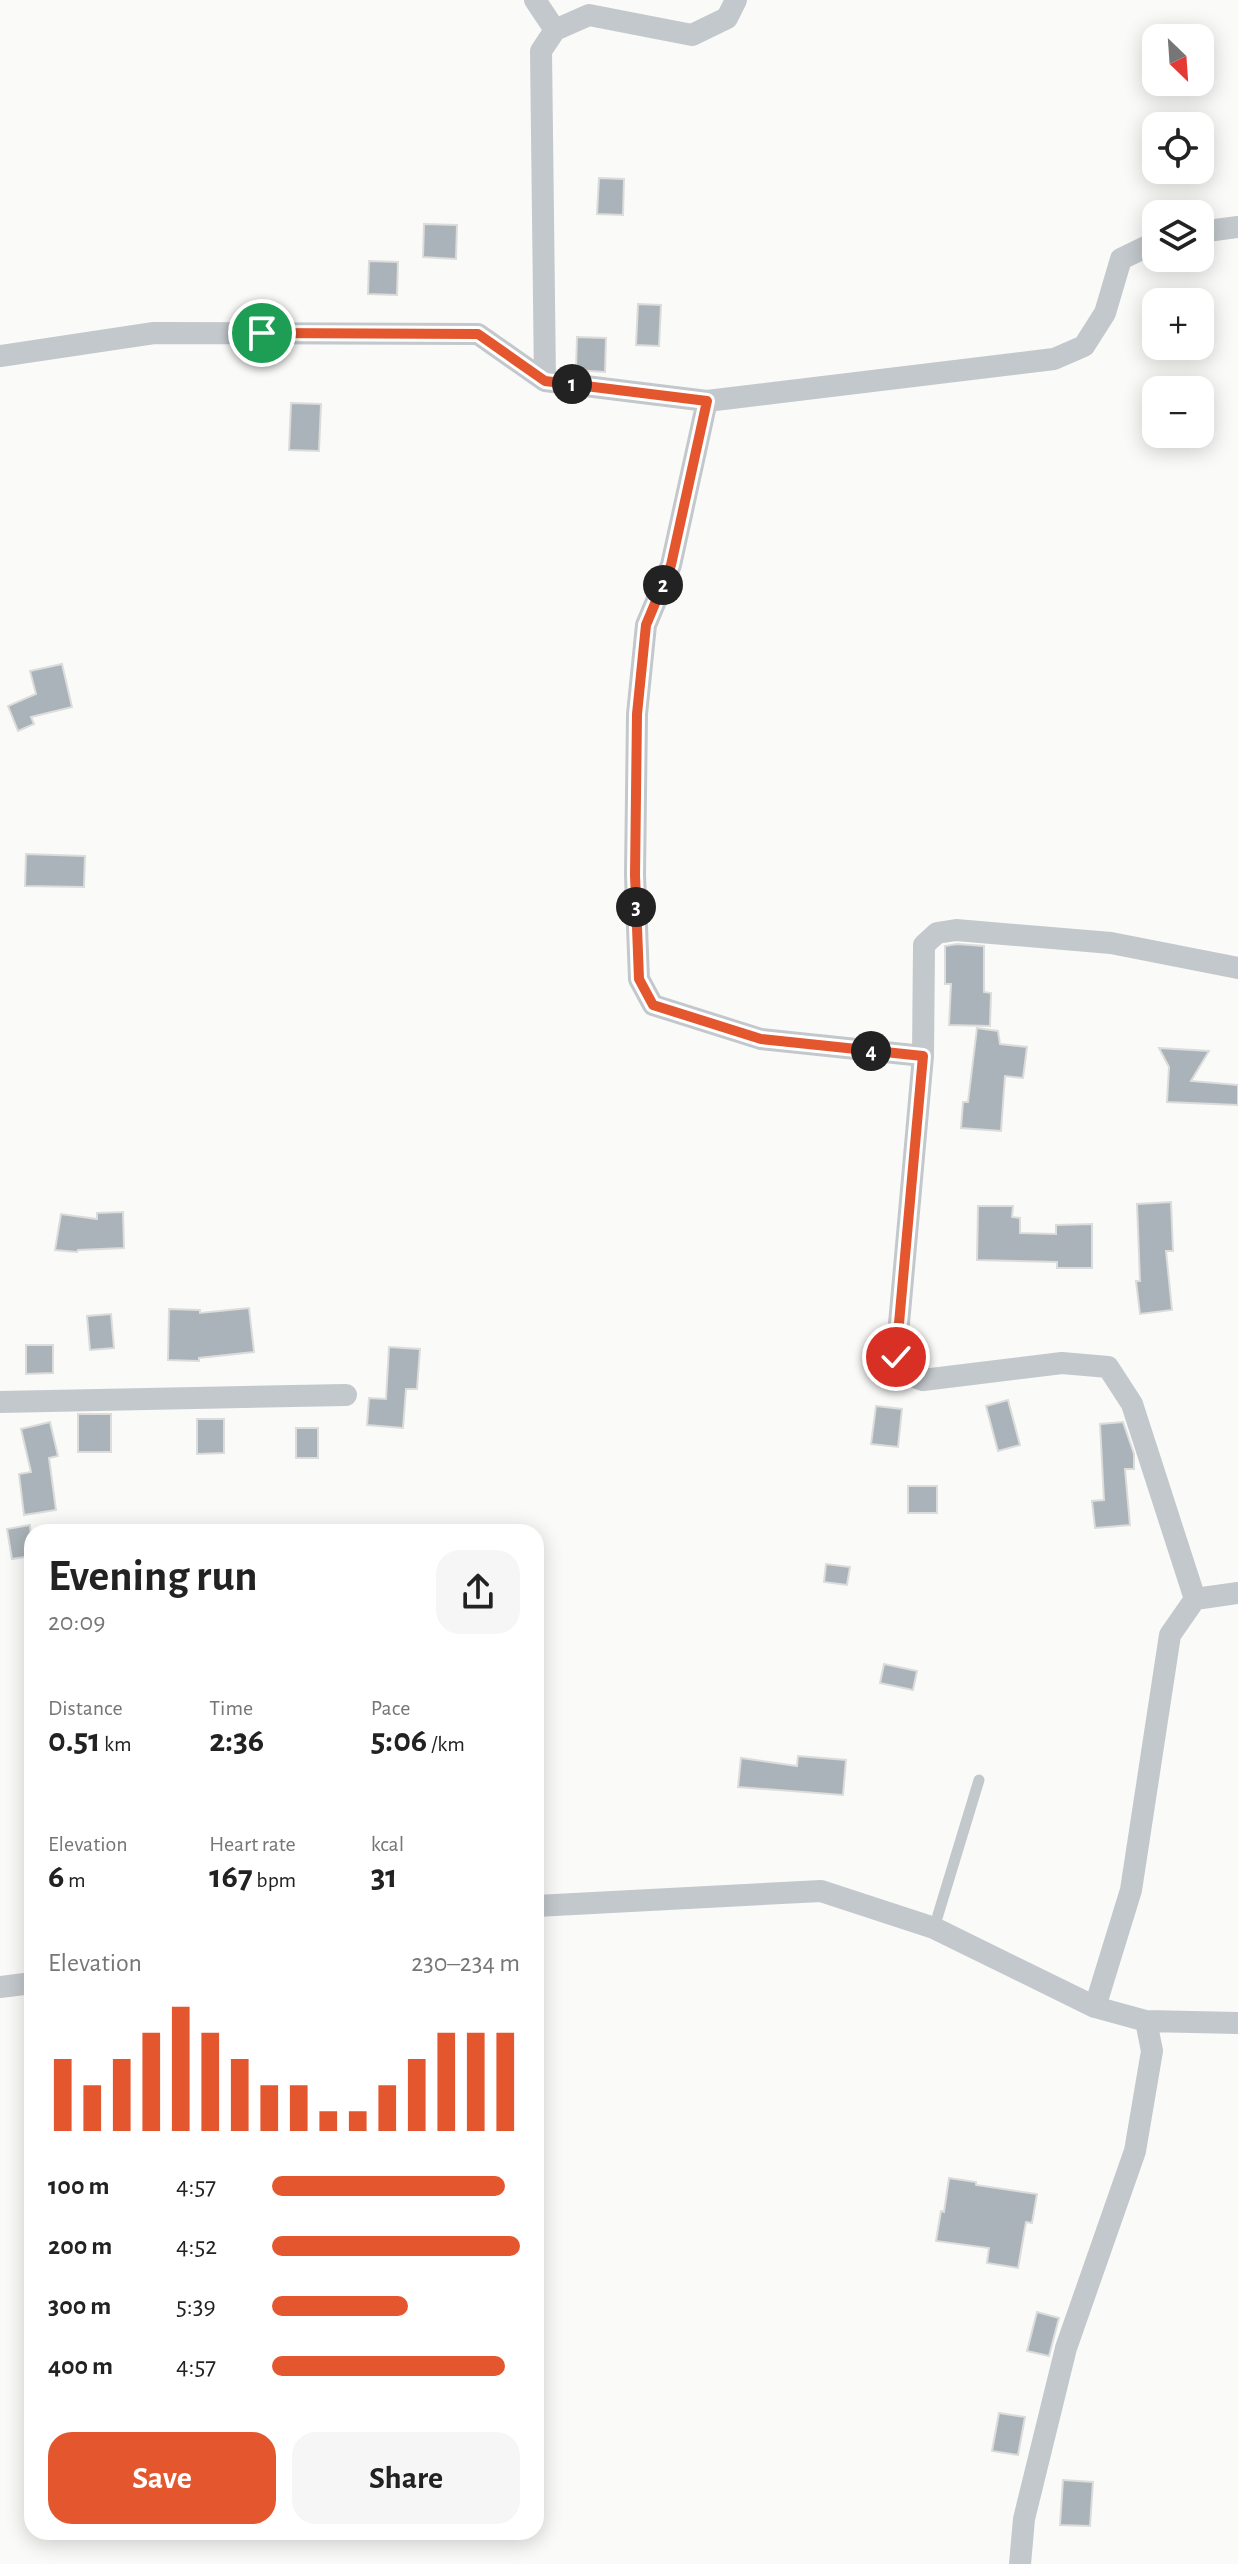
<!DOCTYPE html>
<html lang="en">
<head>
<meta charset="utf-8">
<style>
	:root { --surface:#fff; --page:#f6f6f6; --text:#222; --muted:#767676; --accent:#e4572e }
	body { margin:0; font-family:"Alegreya Sans",sans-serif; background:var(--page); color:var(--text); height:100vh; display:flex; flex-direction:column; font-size:30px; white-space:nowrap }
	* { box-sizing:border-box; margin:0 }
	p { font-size:26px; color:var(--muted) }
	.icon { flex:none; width:44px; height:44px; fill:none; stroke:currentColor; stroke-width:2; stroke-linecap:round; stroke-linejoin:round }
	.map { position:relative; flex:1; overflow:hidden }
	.drawer { position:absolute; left:24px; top:1524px; width:520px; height:1016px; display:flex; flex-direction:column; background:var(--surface); border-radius:24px; box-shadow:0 4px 20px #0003 }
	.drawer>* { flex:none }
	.needle { width:52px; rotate:155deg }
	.controls { position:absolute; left:1142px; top:24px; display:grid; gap:16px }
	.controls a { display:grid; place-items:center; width:72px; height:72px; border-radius:16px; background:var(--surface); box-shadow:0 4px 20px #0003; font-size:40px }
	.pin { position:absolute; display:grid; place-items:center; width:68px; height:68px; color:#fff; margin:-34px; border:4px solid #fff; border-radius:50%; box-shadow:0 2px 8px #0007 }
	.km { position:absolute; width:40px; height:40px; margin:-20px; border-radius:50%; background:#222; color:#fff; font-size:22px; line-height:40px; text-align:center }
	.round { display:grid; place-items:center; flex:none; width:84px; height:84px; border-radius:24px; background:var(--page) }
	.head { display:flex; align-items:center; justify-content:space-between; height:136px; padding:0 24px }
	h1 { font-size:44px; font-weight:600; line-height:60px }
	.figures { display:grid; grid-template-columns:repeat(3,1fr); gap:12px; height:136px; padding:8px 24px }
	.figures div { display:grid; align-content:center }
	.figures b { font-size:34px; font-weight:600 }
	.figures small { font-size:22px; font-weight:400 }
	.figures p { font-size:22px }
	.chart { height:224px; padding:16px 24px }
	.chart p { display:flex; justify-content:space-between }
	.chart svg { width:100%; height:144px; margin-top:8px; stroke:var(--accent); stroke-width:6 }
	.cta { display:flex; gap:16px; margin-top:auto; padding:16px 24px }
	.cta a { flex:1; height:92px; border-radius:24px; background:var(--accent); color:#fff; font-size:32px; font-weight:600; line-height:92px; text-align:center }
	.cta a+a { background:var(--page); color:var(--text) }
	ul { padding:0 24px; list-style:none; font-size:26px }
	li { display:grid; grid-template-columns:128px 96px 1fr; align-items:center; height:60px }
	li i { height:20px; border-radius:10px; background:var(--accent) }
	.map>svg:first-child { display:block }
	.building { fill:#aab3b9; stroke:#dcdcda; stroke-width:2 }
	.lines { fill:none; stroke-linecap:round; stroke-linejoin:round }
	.lane { stroke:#c3c8cc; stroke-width:11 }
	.street { stroke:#c3c8cc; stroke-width:22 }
	.route-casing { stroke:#fff; stroke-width:16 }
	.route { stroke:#e4572e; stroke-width:10 }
</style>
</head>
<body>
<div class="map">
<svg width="1238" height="2564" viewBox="0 0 1238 2564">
	<rect width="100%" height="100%" fill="#fafaf8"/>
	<path class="building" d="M599,178L624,179L623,215L597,214Z
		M424,224L457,225L456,259L423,257Z
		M369,261L398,262L397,295L368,294Z
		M638,304L661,305L659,346L636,345Z
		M577,337L606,338L605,372L576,370Z
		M291,403L321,404L319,451L289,450Z
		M62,664L72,707L31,717L34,724L18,731L8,706L36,694L30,671Z
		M26,854L85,856L84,887L25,886Z
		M957,944L984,946V992L991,993L990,1026L949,1025L951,984H945V946Z
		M977,1028L998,1031L1000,1044L1027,1047L1023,1078L1005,1076L1001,1131L961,1128L963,1102H968Z
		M1159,1048L1209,1051L1191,1081L1238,1085V1105L1167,1102L1169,1067Z
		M1171,1202L1173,1251H1166L1172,1310L1140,1314L1136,1281H1140L1137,1204Z
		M978,1206H1013L1012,1217L1020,1218V1233L1056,1234V1225L1092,1224V1268H1057V1262L977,1260Z
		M123,1212L124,1248L78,1250L77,1252L55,1250L61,1214L97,1219V1213Z
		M249,1308L254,1352L199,1358V1361L168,1360L169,1309L200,1310V1313Z
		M111,1314L114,1348L90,1350L87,1316Z
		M26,1345H53V1373L26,1374Z
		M389,1347L420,1349L417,1389H406L403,1428L367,1425L369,1398L386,1399Z
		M1008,1400L1020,1445L998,1451L986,1406Z
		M876,1406L902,1409L898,1447L871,1444Z
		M78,1414H111V1452H78Z
		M197,1419H224V1453L197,1454Z
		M50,1422L58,1456L49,1458L56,1510L24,1515L19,1474L31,1472L21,1429Z
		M1123,1422L1134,1454V1469H1125L1130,1525L1095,1528L1092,1501L1104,1500L1100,1424Z
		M296,1428H318V1458H296Z
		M908,1486H937V1513H908Z
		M30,1525L32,1556L12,1559L7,1529Z
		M826,1564L850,1567L847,1585L824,1582Z
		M884,1664L917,1671L913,1690L880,1683Z
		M798,1756L846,1760L843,1795L738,1787L741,1758L797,1766Z
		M949,2178L976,2182V2185L1037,2194L1032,2223L1026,2222L1018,2268L987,2263L989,2248L936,2241L941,2211L944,2212Z
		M1037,2312L1059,2318L1049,2356L1027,2351Z
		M999,2413L1025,2417L1018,2455L992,2451Z
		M1063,2480L1093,2482L1090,2526L1060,2525Z"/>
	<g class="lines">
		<path class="lane" d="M934,1928L979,1780"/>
		<path class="street" d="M535,0L555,30
			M1200,232L1238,227
			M0,356L154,333L478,334L545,381L707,401L671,565L646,625L637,714L635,875L639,979L653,1005L761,1039L923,1056L924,945L937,933L956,930L1111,943L1238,968
			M545,381L541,51L555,30L589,15L692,35L727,18L736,0
			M707,401L1054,359L1084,346L1105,313L1121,259L1156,242
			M923,1056L896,1357L903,1373L923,1380L1062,1363L1108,1367L1132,1404L1195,1599
			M0,1402L346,1395
			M536,1906L821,1891L934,1928L1095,2007L1131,1890L1170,1635L1195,1599L1238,1593
			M0,1987L32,1983
			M1146,2021L1238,2023
			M1020,2564L1024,2519L1066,2348L1135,2151L1152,2051L1146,2021L1095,2007"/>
	</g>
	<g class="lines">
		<g class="route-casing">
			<path id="route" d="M262,333L478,334L545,381L707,401L671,565L646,625L637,714L635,875L639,979L653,1005L761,1039L923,1056L896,1357"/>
		</g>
		<use href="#route" class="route"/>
	</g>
</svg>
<div class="controls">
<a><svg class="needle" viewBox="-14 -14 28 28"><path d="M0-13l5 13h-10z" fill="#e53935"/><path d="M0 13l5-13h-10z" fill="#767676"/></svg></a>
<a><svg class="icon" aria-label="locate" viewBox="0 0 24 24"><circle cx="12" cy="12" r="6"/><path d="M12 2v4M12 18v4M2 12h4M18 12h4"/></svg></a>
<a><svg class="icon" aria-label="layers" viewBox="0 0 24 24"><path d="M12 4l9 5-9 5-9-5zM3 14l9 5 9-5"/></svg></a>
<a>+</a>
<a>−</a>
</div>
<div class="pin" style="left:262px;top:333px;background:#1e9e55"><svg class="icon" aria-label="arrive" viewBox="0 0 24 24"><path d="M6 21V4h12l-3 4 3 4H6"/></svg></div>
<div class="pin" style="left:896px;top:1357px;background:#d93025"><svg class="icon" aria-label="check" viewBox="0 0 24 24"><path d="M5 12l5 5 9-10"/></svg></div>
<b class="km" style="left:572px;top:384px">1</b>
<b class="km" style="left:663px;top:585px">2</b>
<b class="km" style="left:636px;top:907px">3</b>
<b class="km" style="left:871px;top:1051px">4</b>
<section class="drawer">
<div class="head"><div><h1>Evening run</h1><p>20:09</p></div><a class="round"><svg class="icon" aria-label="share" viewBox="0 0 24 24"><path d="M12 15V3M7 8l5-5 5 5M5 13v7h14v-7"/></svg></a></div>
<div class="figures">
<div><p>Distance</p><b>0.51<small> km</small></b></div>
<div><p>Time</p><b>2:36</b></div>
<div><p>Pace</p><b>5:06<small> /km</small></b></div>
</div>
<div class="figures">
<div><p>Elevation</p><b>6<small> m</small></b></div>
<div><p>Heart rate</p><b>167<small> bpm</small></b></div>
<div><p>kcal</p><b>31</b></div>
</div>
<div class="chart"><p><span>Elevation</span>230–234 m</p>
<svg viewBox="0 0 160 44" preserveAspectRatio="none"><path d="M5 44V22M15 44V30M25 44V22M35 44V14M45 44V6M55 44V14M65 44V22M75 44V30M85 44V30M95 44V38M105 44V38M115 44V30M125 44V22M135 44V14M145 44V14M155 44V14"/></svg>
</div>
<ul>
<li><b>100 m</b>4:57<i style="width:94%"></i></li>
<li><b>200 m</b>4:52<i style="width:100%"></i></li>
<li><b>300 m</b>5:39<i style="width:55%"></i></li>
<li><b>400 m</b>4:57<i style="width:94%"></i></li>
</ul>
<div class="cta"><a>Save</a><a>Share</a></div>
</section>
</div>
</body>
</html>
